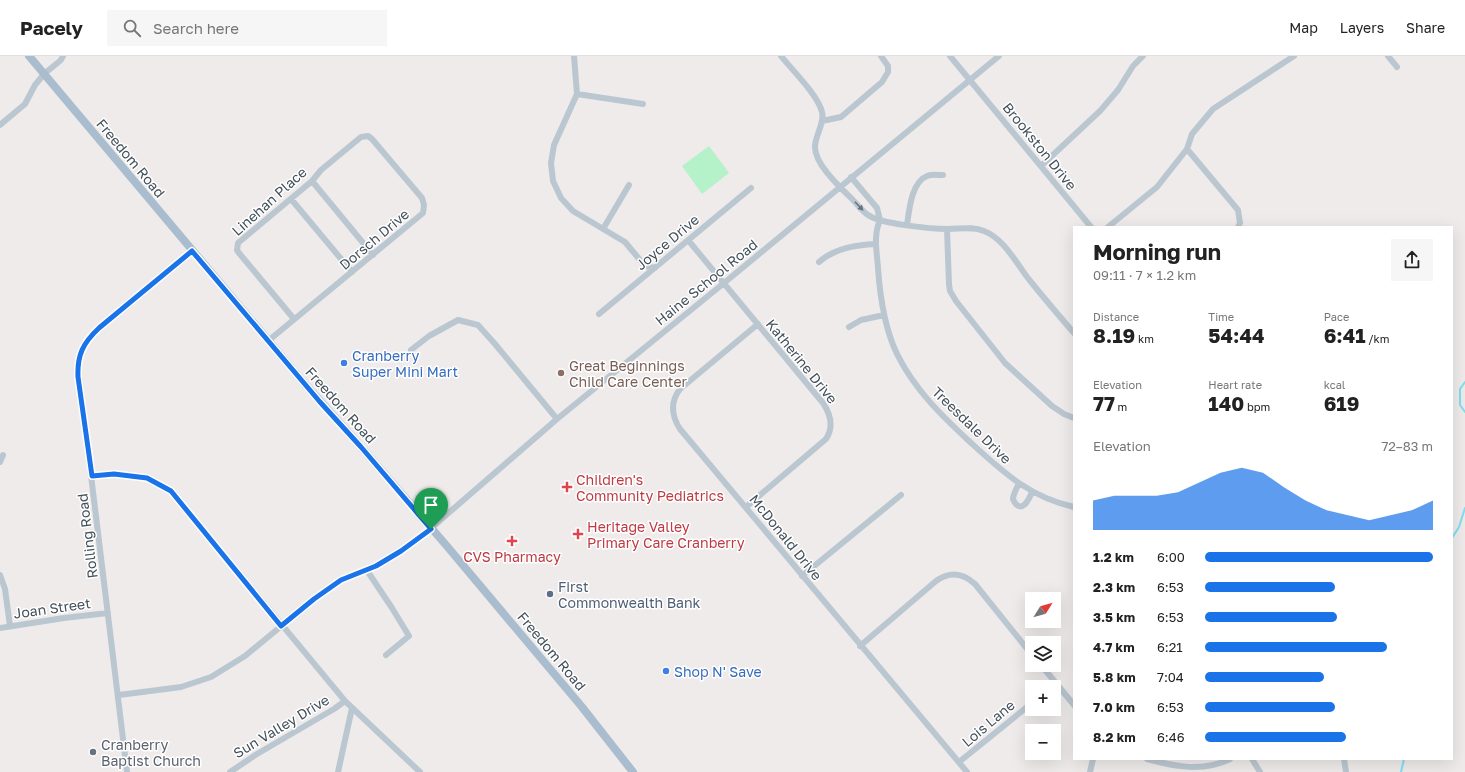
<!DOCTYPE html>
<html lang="en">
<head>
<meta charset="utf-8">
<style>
	:root { --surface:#fff; --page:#f6f6f6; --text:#222; --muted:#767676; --line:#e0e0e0; --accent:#1a73e8 }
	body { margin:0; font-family:"Golos Text",sans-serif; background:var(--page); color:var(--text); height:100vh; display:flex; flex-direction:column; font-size:15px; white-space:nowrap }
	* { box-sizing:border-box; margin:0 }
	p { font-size:13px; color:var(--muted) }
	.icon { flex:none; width:22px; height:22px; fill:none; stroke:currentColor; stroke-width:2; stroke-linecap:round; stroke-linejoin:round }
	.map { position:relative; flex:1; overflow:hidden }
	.sheet { position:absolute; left:1073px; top:170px; width:380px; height:534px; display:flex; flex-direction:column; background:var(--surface); border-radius:0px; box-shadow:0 4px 16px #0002 }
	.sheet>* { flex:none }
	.needle { width:26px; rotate:53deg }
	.fabs { position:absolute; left:1025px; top:536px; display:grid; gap:8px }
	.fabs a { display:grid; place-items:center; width:36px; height:36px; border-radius:0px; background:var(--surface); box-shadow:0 4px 16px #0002; font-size:20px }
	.pin { position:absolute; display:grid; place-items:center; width:34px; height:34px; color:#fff; margin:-41px -17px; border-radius:50% 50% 50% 0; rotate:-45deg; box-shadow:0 0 4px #0007 }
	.pin .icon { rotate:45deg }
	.round { display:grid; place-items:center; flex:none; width:42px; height:42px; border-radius:0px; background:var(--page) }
	.head { display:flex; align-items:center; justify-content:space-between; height:68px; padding:0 20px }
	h1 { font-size:22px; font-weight:700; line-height:30px }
	.stats { display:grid; grid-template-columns:repeat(3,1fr); gap:6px; height:68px; padding:4px 20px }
	.stats div { display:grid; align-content:center }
	.stats b { font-size:20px; font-weight:700 }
	.stats small { font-size:11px; font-weight:400 }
	.stats p { font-size:11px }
	.chart { height:112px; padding:8px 20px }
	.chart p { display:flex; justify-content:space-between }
	.chart svg { width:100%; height:72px; margin-top:4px; fill:var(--accent); opacity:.7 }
	ul { padding:0 20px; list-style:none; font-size:13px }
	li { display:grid; grid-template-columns:64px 48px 1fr; align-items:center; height:30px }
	li i { height:10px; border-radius:5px; background:var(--accent) }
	header { display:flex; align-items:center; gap:24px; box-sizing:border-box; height:56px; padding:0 20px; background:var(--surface); border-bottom:1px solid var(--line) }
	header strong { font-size:19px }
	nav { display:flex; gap:22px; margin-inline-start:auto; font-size:14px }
	.search { width:280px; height:36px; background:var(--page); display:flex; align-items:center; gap:10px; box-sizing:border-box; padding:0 14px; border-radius:0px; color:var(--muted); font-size:15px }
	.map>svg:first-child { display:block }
	.green { fill:#b5f1c9 }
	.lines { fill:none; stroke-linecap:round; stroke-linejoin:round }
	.stream { stroke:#7fdff2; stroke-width:2 }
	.minor { stroke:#bbc7d0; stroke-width:6 }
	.major { stroke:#a9bdce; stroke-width:8 }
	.oneway { fill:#67747d }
	.route-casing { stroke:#fff; stroke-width:8 }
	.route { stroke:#1a73e8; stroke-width:5 }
	.shop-dot { fill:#3f7fe0; stroke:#fff; stroke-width:1.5 }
	.education-dot { fill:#8d6e63; stroke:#fff; stroke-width:1.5 }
	.health-dot { fill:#e0444e; stroke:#fff; stroke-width:1.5 }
	.service-dot { fill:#5c6f8a; stroke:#fff; stroke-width:1.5 }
	.worship-dot { fill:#6b7280; stroke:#fff; stroke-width:1.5 }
	.labels { text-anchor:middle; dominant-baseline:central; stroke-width:3; stroke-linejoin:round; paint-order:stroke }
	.street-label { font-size:14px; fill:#43505a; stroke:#fff }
	.shop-label { font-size:14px; fill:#366cbe; stroke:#fff; text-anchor:start }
	.education-label { font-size:14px; fill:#785e54; stroke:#fff; text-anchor:start }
	.health-label { font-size:14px; fill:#be3a42; stroke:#fff; text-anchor:start }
	.service-label { font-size:14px; fill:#4e5e75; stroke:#fff; text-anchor:start }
	.worship-label { font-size:14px; fill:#5b616d; stroke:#fff; text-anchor:start }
</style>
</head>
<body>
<header>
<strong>Pacely</strong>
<div class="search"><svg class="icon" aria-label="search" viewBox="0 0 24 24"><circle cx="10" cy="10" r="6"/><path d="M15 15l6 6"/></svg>Search here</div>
<nav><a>Map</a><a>Layers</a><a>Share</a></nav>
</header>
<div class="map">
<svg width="1465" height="716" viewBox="0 0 1465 716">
	<rect width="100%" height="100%" fill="#efebeb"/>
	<path class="green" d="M709,90L729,117L702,138L682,110Z"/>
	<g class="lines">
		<path class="stream" d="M1465,326L1460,333V349L1465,356
			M1452,482L1459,471L1465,452
			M1401,716L1404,703"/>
		<path class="minor" d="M574,0L577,38L554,89L551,107L553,125L561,142L573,155L625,186L645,210L655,212
			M781,0C792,14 818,39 822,56C825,67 815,79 815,91C815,109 841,132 853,144C858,149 862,155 868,159C880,168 932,173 948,173C960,173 973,170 984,175C1005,183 1017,209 1031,226C1045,243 1059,260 1074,277
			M950,0L1091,171
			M1388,0L1397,11
			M577,38L643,48
			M822,65L841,61L882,26L888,16V10L881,0
			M0,69L25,48L35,29L44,18L61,4L63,0
			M1187,93L1192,78L1213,53L1294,0
			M1041,110L1100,55L1118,34L1133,10L1143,0
			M851,121L877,152L880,164
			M312,125L373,199
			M291,143L352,216
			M880,164C873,180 877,196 878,212C880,241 884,271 897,298C915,334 941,359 970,386C1003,416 1029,441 1074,451
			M907,169C909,156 911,126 927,120C932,118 938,119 943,119
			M1108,171L1157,131L1187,93L1238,154L1240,167L1238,171
			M603,173L629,129
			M947,173L949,228L950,235L956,245L1005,307L1052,350L1064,358L1074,362
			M688,184L823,347C831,359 834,371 826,383L746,451
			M819,206C835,192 856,189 876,188
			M599,258L751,132
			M758,268L680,333C670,346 671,359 680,373L967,716
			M849,271L861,264L884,259
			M268,285L423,157L424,149L422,142L372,83L368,80L361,81L321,114L312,125L238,187L237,194L239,197L294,263
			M411,294L429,280L458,264L478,269L495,288L557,363
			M0,406L3,399
			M92,420L114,418L147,422L171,435L345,645L420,716
			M1019,427C1017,432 1013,438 1013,443C1014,445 1015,448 1017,449C1024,455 1030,441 1032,436
			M366,513L392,552L409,580L386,599
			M0,519L5,533L10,570
			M802,520L901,439
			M0,572L64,562L108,557
			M860,590L936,525C950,515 963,517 975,528L1032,599
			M1041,609L1074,649
			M119,639L181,631L211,621L245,600L314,543L341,524L376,510L422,480L557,363L724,227L999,0
			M1147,703C1175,711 1204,716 1230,703
			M1252,703L1260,716
			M1344,703L1346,716
			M959,706L1032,647
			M127,716L78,312L81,294L92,278L192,195
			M230,716L257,698L334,653L345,645
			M338,716L352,652
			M1090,716L1093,703"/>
		<path class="major" d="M29,0L304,327L361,391L446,489L582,651L633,716"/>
	</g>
	<defs><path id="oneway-solid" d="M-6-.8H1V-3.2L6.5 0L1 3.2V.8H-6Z"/></defs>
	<use class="oneway" href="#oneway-solid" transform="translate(859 150) rotate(46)"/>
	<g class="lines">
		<g class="route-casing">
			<path id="route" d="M192,195L320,346L361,391L431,473L401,495L376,510L341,524L314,543L281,570L171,435L147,422L114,418L92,420L78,321C77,299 83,287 99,272Z"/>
		</g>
		<use href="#route" class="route"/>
	</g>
	<g class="shop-dot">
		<circle cx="344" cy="307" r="4"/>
		<circle cx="666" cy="615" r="4"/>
	</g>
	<circle class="education-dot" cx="561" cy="317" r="4"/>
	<g class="health-dot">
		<path d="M565 425h4v4h4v4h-4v4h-4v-4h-4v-4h4z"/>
		<path d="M576 472h4v4h4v4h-4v4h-4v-4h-4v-4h4z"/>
		<path d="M510 479h4v4h4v4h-4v4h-4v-4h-4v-4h4z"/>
	</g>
	<circle class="service-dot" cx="550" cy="538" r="4"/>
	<circle class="worship-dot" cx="93" cy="696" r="4"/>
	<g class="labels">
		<g class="street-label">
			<text transform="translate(1040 90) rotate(51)">Brookston Drive</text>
			<text transform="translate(131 102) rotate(50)">Freedom Road</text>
			<text transform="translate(269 145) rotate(-42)">Linehan Place</text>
			<text transform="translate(374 183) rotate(-40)">Dorsch Drive</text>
			<text transform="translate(667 186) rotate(-40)">Joyce Drive</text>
			<text transform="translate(706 226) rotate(-39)">Haine School Road</text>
			<text transform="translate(802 305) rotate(51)">Katherine Drive</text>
			<text transform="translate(341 349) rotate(48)">Freedom Road</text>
			<text transform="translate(972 369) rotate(44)">Treesdale Drive</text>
			<text transform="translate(87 480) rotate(-97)">Rolling Road</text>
			<text transform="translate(786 481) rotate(51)">McDonald Drive</text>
			<text transform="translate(52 552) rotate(-8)">Joan Street</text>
			<text transform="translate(552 595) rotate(50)">Freedom Road</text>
			<text transform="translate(988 667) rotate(-40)">Lois Lane</text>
			<text transform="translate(281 670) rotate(-31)">Sun Valley Drive</text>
		</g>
		<g class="shop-label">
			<text x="352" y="299">Cranberry<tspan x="352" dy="16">Super Mini Mart</tspan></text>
			<text x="674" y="615">Shop N' Save</text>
		</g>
		<g class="education-label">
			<text x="569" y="309">Great Beginnings<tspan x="569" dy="16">Child Care Center</tspan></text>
		</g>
		<g class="health-label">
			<text x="576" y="423">Children's<tspan x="576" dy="16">Community Pediatrics</tspan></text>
			<text x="587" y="470">Heritage Valley<tspan x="587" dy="16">Primary Care Cranberry</tspan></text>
			<text x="512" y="500" text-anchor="middle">CVS Pharmacy</text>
		</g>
		<g class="service-label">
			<text x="558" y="530">First<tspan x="558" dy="16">Commonwealth Bank</tspan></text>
		</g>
		<g class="worship-label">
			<text x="101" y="688">Cranberry<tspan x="101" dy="16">Baptist Church</tspan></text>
		</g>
	</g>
</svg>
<div class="fabs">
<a><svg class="needle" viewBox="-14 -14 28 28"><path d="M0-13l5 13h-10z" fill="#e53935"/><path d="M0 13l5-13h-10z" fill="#767676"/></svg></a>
<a><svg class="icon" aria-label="layers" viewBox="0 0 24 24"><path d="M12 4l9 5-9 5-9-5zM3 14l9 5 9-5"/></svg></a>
<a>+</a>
<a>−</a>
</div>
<div class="pin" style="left:431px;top:473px;background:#1e9e55"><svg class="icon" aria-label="arrive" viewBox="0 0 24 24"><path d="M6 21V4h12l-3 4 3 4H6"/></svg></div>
<section class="sheet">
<div class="head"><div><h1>Morning run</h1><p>09:11 · 7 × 1.2 km</p></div><a class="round"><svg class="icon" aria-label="share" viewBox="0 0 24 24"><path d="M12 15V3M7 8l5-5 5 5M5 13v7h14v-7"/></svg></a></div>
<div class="stats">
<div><p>Distance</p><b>8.19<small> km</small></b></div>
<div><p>Time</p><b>54:44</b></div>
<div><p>Pace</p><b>6:41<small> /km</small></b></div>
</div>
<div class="stats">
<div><p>Elevation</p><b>77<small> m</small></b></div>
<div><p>Heart rate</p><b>140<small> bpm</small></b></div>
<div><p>kcal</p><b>619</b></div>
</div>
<div class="chart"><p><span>Elevation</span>72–83 m</p>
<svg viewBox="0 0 160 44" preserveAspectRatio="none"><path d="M0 44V26L10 23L20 23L30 23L40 21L50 15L60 9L70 6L80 9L90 18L100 26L110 32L120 35L130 38L140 35L150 32L160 26V44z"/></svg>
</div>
<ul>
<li><b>1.2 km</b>6:00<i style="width:100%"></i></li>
<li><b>2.3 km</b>6:53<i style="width:57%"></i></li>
<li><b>3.5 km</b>6:53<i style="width:58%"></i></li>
<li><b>4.7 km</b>6:21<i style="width:80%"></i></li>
<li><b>5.8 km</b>7:04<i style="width:52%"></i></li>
<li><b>7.0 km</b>6:53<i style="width:57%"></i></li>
<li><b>8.2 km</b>6:46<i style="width:62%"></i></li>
</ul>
</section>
</div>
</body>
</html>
